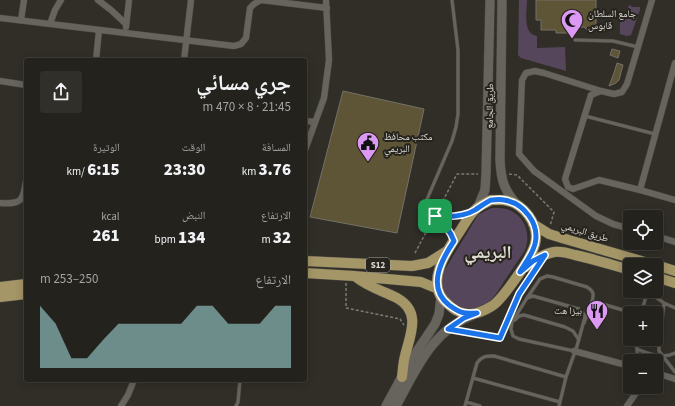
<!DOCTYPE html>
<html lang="ar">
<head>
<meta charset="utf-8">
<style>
	:root { --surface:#24221d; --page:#302f2a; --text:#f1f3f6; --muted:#a3a4a4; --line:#413f3b; --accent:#8bbbb9 }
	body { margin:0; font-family:"Source Sans 3","Noto Naskh Arabic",sans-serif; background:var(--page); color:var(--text); direction:rtl; height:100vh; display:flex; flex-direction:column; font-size:15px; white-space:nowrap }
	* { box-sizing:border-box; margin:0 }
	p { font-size:13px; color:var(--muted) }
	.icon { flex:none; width:22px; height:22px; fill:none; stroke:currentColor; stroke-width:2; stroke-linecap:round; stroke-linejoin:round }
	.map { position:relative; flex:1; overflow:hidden; direction:ltr }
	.side { position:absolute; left:24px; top:58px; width:283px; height:324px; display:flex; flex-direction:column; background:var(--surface); border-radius:4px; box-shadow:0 2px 10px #0003,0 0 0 1px var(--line); direction:rtl }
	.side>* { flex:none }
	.tools { position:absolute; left:623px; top:210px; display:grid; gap:8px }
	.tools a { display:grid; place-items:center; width:40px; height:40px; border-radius:4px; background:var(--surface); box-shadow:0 2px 10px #0003,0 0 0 1px var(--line); font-size:20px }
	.pin { position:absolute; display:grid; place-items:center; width:34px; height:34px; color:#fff; margin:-17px; border-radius:8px; box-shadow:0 2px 6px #0006 }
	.round { display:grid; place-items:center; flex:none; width:42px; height:42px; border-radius:4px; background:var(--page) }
	.head { display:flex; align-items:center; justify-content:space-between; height:68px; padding:0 16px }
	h1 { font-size:22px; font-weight:800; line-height:30px }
	.figures { display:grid; grid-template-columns:repeat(3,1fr); gap:6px; height:68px; padding:4px 16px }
	.figures div { display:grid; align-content:center }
	.figures b { font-size:17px; font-weight:800 }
	.figures small { font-size:11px; font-weight:400 }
	.figures p { font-size:11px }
	.chart { height:112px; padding:8px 16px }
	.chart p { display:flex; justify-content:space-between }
	.chart svg { width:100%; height:72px; margin-top:4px; fill:var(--accent); opacity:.7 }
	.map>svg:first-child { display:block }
	.green { fill:#56465b }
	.building { fill:#5e5436; stroke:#737169 }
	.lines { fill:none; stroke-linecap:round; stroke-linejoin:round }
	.service-casing { stroke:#4b4944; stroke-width:4 }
	.minor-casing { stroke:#4b4944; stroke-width:7 }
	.secondary-casing { stroke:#4b4944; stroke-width:10 }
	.primary-casing { stroke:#4b4944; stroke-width:11 }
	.path { stroke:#7c7a74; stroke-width:1.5; stroke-dasharray:3 2; stroke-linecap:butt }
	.service { stroke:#67645d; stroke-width:3 }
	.minor { stroke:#67645d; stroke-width:6 }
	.secondary { stroke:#67645d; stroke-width:9 }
	.primary { stroke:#a59667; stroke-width:10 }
	.route-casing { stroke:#fff; stroke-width:8 }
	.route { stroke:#1a73e8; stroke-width:5 }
	.labels { text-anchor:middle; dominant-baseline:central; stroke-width:4; stroke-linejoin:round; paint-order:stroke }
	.shield { fill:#26241d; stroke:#a6a49f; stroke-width:1 }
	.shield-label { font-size:9px; font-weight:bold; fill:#dddbd7 }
	.poi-label { font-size:10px; fill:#dddbd7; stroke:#26241d; text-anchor:start }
	.street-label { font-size:10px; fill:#dddbd7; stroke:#26241d }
	.town-label { font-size:18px; font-weight:bold; fill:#dedbd3; stroke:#26241d }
</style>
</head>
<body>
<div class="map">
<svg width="675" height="406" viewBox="0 0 675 406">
	<rect width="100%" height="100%" fill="#302e27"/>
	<path class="green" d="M519,0H527C527,11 522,34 537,36V48L565,47L566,71L521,58L518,55Z
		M630,5L632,7H640V10L631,35L627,36L620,34C620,24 618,17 629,12L628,6Z
		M492,208C500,208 507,208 513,212C527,220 531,238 524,252C519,260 512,269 507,277C502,284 496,296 489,302C478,310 463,311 452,302C443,294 441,287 441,276L478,215L487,210Z"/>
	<path class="building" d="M536,0H596V25H594L590,30H587L584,27L571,28V33H556V30H541V20H536Z
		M612,49L620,51L618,58L610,55Z
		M617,63L623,65L619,80L616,83L609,86L614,73Z
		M343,91L424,109L397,233L310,217Z"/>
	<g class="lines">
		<g class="service-casing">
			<path id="service" d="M452,0L458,50V114L456,127L452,141L425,204C426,216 434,214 442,221C447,226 450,231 453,237
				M575,40L613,41L638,47
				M585,116L655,134
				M435,216C446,217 458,216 469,212
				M647,291L664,303L675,308
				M527,298L533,296L579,309L583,313L585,317L577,346L566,377L559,406
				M592,301L633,313
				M664,303L659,345V351L675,372
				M641,313L646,297V291
				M515,320L519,316L524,315L565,327L573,331L579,340
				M636,339L638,361
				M637,349C649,354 663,359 675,353
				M574,351L519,339L513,336L511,329L512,322L527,298L540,279L547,276L553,277L587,287C590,289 593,291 593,294C594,302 586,316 584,323
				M473,378L560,402
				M466,402L480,406
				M236,406L238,402L240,380
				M465,406L477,363C482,356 486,356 494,356L566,377"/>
		</g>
		<g class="minor-casing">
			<path id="minor" d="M98,0L111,10L126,24
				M652,0L627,84L622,92L614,94L601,91L591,95L565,179L568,187L573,189L599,180L640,190L675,200
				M0,18L234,46L241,44L246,38L250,8L254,4L261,0L327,8
				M21,20L24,0
				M50,24L55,10L61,0
				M126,27L129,0
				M96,60L99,30
				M184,60L191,0
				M0,81L26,85
				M601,91L544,73L535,71L526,73L522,80L519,154L534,171L596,216L613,224L630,229
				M305,121L315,122
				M305,150L324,98L329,60L326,0
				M640,190L675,63
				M0,203C21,204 23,202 26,181
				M656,236L675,242
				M574,351L630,366
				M656,373L675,379
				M121,406L128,395L134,380
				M627,406L640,387"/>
		</g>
		<g class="secondary-casing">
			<path id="secondary" d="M502,0L500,160C501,181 504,190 518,206
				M478,207L485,190L486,174L490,0
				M386,406L411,360L435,324L439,314L441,296
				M396,406C417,368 432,330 475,314"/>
		</g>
		<g class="primary-casing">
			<path id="primary" d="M491,200C495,200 500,200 503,200C523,202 540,224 535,244C534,248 532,252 530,256C525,266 501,301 492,306C484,311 473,316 463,313C458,312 452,308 448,304C423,285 447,250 460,231C465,224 469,215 476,209C480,205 486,203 491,200Z
				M533,224L549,234L562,238L655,265
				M305,261L412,266L428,263L447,251
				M656,265L675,271
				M526,267C534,260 543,254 554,252C561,251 568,253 575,255C594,259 612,265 630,270
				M305,273L354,276L421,282L438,289
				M356,277C368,287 383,291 397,298C422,312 410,335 405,356C403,363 403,370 402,377
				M656,277L675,283
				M0,287L26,284
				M0,297L26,294"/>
		</g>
		<path class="path" d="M509,174L517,175L554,212L550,226
			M438,210L457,174H478
			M415,253L432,221
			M346,283V308L400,319L404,325
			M512,312L519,294L534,272
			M459,331L501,338L506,325"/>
		<use href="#service" class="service"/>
		<use href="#minor" class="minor"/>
		<use href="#secondary" class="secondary"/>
		<use href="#primary" class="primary"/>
	</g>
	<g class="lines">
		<g class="route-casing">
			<path id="route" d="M491,200C495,200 500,199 504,200C524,203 540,224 535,244C532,255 525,263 520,272L533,261L545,255L519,294L500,338L448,329L464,318L477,313C463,314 460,313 449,305C426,287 442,259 454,241C450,230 444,223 435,216C448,217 464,217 475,210C481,206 485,203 491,200Z"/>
		</g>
		<use href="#route" class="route"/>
	</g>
	<defs>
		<g id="mosque-pin" transform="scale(1.15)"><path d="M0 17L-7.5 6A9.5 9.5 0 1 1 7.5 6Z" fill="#dc99f4" stroke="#26241d"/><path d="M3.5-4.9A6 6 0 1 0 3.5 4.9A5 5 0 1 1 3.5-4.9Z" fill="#111"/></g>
		<g id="civic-pin" transform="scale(1.15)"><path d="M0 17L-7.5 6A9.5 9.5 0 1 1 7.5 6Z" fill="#dc99f4" stroke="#26241d"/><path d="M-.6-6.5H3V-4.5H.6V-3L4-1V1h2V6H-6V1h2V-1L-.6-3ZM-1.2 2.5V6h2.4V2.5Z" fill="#111"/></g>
		<g id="restaurant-pin" transform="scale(1.15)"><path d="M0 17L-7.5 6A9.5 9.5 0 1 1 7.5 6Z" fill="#dc99f4" stroke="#26241d"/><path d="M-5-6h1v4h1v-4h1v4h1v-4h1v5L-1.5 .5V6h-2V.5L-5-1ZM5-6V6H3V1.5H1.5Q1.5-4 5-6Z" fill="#111"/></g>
	</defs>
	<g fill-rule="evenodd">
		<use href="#mosque-pin" x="572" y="20"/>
		<use href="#civic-pin" x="368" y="143"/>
		<use href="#restaurant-pin" x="597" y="311"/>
	</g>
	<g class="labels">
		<rect class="shield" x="366" y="258" width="24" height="14" rx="3"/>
		<g class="shield-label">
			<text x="378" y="265">S12</text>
		</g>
		<g class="poi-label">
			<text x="588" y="14">جامع السلطان<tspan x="588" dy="12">قابوس</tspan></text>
			<text x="384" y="137">مكتب محافظ<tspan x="384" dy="12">البريمي</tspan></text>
			<text x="582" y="311" text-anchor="end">بيزا ه‍ت</text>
		</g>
		<g class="street-label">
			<text transform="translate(490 106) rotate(-89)">طريق الجامع</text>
			<text transform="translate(585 232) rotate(17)">طريق البريمي</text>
		</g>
		<g class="town-label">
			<text x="488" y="252">البريمي</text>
		</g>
	</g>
</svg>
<div class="tools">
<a><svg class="icon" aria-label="locate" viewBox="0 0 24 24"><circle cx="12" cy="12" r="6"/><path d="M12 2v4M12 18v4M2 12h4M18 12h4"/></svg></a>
<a><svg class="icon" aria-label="layers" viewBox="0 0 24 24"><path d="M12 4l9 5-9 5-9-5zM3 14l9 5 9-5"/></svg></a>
<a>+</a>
<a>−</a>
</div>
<div class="pin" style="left:435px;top:216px;background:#1e9e55"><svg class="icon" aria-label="arrive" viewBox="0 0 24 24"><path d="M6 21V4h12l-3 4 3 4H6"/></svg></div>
<section class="side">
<div class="head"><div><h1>جري مسائي</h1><p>21:45 · 8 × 470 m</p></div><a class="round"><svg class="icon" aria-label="share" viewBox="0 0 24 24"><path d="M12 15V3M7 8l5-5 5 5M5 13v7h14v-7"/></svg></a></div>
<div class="figures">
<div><p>المسافة</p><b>3.76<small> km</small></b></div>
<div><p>الوقت</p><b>23:30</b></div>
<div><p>الوتيرة</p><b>6:15<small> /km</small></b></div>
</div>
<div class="figures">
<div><p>الارتفاع</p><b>32<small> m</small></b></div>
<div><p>النبض</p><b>134<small> bpm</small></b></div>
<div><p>kcal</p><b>261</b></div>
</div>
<div class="chart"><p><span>الارتفاع</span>250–253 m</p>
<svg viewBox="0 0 160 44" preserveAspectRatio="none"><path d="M0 44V6L10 17L20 38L30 38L40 27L50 17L60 17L70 17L80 17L90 17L100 6L110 6L120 17L130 17L140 17L150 6L160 6V44z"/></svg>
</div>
</section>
</div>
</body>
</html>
